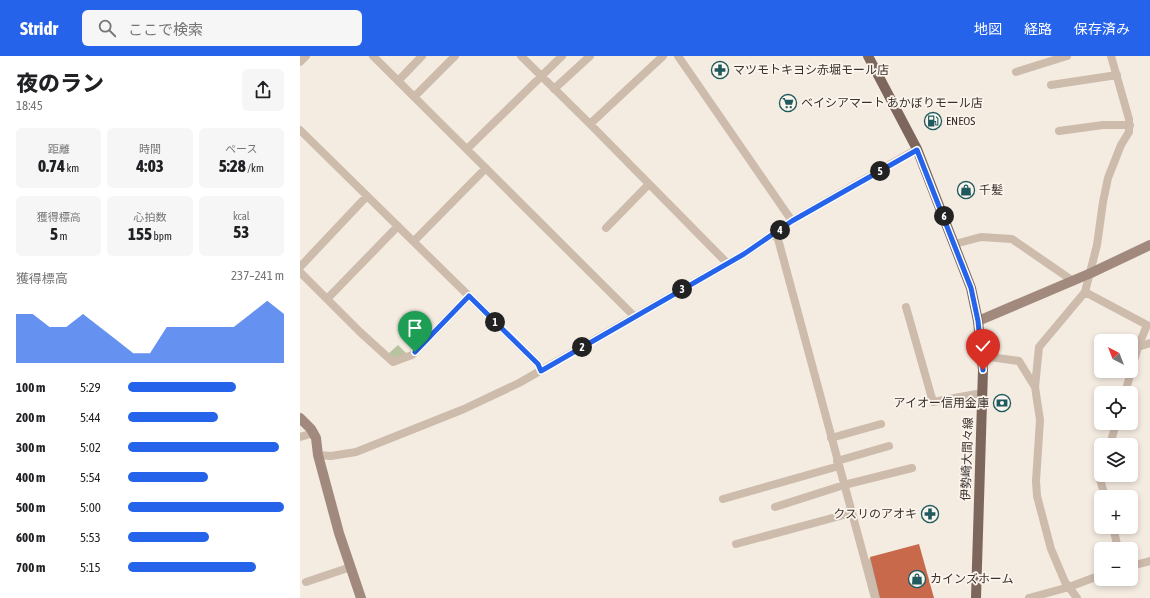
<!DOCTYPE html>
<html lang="ja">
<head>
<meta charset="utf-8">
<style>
	:root { --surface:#fff; --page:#f6f6f6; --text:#202124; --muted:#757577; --accent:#2563eb }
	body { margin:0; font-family:"Asap Condensed","Noto Sans JP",sans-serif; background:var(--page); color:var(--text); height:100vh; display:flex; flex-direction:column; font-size:15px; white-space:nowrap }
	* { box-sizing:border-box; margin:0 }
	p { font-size:13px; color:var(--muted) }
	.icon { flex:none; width:22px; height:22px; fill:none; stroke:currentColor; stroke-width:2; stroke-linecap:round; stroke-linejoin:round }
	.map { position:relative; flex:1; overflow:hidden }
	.drawer { display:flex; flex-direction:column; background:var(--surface); width:300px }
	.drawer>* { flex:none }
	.needle { width:26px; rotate:318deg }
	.controls { position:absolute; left:794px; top:278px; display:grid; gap:8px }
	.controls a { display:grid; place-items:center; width:44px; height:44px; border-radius:6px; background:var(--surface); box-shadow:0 2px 6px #0003; font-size:20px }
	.pin { position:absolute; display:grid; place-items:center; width:34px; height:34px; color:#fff; margin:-41px -17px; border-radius:50% 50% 50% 0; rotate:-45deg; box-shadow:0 0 4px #0007 }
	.pin .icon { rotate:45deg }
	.km { position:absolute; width:20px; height:20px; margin:-10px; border-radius:50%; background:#222; color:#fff; font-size:11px; line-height:20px; text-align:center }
	.round { display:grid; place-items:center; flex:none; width:42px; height:42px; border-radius:6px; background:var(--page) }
	.headline { display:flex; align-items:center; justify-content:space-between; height:68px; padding:0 16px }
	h1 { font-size:22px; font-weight:800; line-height:30px }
	.metrics { display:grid; grid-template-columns:repeat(3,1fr); gap:6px; height:68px; padding:4px 16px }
	.metrics div { display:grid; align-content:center; border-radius:6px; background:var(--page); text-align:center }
	.metrics b { font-size:17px; font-weight:800 }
	.metrics small { font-size:11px; font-weight:400 }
	.metrics p { font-size:11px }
	.chart { height:112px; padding:8px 16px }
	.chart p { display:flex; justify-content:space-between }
	.chart svg { width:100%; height:72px; margin-top:4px; fill:var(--accent); opacity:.7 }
	ul { padding:0 16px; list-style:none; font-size:13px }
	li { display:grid; grid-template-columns:64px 48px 1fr; align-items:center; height:30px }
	li i { height:10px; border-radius:5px; background:var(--accent) }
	header { display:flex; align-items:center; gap:24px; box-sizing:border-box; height:56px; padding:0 20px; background:var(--accent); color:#fff }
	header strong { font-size:19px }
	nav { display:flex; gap:22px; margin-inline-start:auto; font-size:14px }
	.search { width:280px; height:36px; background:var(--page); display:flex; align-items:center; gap:10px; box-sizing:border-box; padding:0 14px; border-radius:6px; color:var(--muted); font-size:15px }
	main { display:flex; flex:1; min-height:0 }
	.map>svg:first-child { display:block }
	.green { fill:#b8c4a0 }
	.shadow { fill:#0003 }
	.building { fill:#c8694b }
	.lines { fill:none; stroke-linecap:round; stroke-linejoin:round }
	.street { stroke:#cdbbac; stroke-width:8 }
	.secondary { stroke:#a18a7d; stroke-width:10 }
	.primary { stroke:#7d675c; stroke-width:10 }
	.route-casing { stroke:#fff; stroke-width:8 }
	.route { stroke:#2563eb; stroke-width:5 }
	.labels { text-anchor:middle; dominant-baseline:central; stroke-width:3.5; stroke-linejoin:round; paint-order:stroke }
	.poi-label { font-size:12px; fill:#3b302b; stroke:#fbf5ee; text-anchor:start }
	.street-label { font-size:12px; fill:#3b302b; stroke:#fbf5ee }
</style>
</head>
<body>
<header>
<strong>Stridr</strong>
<div class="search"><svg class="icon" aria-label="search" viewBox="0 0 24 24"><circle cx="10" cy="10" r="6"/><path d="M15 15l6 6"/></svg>ここで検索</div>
<nav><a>地図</a><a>経路</a><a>保存済み</a></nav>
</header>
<main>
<section class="drawer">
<div class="headline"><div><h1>夜のラン</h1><p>18:45</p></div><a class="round"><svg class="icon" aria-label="share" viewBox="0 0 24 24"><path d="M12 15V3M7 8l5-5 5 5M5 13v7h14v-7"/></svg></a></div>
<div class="metrics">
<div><p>距離</p><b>0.74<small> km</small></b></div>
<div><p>時間</p><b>4:03</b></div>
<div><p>ペース</p><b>5:28<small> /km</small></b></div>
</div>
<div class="metrics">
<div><p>獲得標高</p><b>5<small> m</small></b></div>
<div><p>心拍数</p><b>155<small> bpm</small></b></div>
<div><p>kcal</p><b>53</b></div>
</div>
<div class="chart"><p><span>獲得標高</span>237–241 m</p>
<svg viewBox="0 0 160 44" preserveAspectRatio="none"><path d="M0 44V14L10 14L20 22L30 22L40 14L50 22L60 30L70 38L80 38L90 22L100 22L110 22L120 22L130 22L140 14L150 6L160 14V44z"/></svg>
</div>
<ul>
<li><b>100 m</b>5:29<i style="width:69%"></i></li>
<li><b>200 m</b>5:44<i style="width:58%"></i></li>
<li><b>300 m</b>5:02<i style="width:97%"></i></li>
<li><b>400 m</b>5:54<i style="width:51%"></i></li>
<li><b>500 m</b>5:00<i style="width:100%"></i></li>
<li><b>600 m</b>5:53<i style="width:52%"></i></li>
<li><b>700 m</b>5:15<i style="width:82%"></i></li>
</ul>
</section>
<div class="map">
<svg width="850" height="542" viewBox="0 0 850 542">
	<rect width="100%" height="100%" fill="#f4ebe1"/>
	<path class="green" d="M98,289L107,298L94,305L88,298Z"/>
	<path class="shadow" d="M618,489L633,542H576L566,506L570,502Z"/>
	<path class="building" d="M619,488L634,542H580L570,501Z"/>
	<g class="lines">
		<path class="street" d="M73,0L335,261
			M221,0L290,68L427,207
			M378,0L492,165
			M0,6L6,0
			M716,16L767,0
			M98,25L122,0
			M751,29L817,19
			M254,33L290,0
			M114,41L155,0
			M290,68L363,0
			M0,74L238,308L241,315
			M759,75L803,69H830
			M167,93L262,0
			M306,172L349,128
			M474,179L478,183L575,542
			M114,185L186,112
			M655,188L681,181L712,183L773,225
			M0,211L67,140
			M0,216L60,276L93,306L112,299L169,240
			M785,236L847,269L838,291
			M27,243L98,170
			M606,251L633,346L682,337
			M682,300L719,305L735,331
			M825,337L838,291L850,287
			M0,381L14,377
			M531,382L581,368
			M810,389L816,367
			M18,399L31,400L56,396L164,353L219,327L444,198L492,165L617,93
			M537,405L589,390
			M801,419L800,423L805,441
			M423,443L539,410
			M475,451L544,429L612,412
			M813,471L818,493
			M436,488L551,457
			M831,510L850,505
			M6,526L51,511
			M729,542L769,531L801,519
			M777,542L765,526L751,493L737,440L736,425L740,364L735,331L739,291L785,236L797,189L803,146L808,122L821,89L829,76V63L811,0"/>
		<path class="secondary" d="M678,265L791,217L850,189
			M0,362L11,373L16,382L18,399L39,477L61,542"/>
		<path class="primary" d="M568,0L617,93L671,232L678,265L683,314L676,542"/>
	</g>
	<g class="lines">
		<g class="route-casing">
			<path id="route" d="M115,296L169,240L238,308L241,315L444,198L492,165L617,94L671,232L678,265L683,314"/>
		</g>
		<use href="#route" class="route"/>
	</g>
	<defs>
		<g id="pharmacy-ring" transform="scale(0.9)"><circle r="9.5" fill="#fbf5ee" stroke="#1f5a5e" stroke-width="1.5"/><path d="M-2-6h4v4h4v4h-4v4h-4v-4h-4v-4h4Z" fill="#1f5a5e"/></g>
		<g id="supermarket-ring" transform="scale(0.9)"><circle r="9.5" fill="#fbf5ee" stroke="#1f5a5e" stroke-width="1.5"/><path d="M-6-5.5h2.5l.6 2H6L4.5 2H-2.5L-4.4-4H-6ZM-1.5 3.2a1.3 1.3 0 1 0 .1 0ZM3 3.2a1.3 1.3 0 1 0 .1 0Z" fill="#1f5a5e"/></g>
		<g id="fuel-ring" transform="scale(0.9)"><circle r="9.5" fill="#fbf5ee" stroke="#1f5a5e" stroke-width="1.5"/><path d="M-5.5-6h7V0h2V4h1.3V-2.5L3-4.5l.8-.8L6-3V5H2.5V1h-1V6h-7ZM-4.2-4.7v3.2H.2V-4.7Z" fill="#1f5a5e"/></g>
		<g id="shop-ring" transform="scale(0.9)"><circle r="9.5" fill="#fbf5ee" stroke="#1f5a5e" stroke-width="1.5"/><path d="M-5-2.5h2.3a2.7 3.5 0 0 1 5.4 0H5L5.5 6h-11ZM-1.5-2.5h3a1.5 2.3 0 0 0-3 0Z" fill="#1f5a5e"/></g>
		<g id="bank-ring" transform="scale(0.9)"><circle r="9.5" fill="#fbf5ee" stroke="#1f5a5e" stroke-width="1.5"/><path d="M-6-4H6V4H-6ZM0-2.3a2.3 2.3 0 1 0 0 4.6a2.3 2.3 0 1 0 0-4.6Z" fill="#1f5a5e"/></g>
	</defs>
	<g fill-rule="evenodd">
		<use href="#pharmacy-ring" x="420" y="14"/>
		<use href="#supermarket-ring" x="488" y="47"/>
		<use href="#fuel-ring" x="633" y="65"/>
		<use href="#shop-ring" x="666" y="134"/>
		<use href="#bank-ring" x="702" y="347"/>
		<use href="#pharmacy-ring" x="630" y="458"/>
		<use href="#shop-ring" x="617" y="523"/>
	</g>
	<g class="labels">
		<g class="poi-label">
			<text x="433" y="14">マツモトキヨシ赤堀モール店</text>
			<text x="501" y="47">ベイシアマート あかぼりモール店</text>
			<text x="646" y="65">ENEOS</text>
			<text x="679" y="134">千髪</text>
			<text x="689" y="347" text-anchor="end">アイオー信用金庫</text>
			<text x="617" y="458" text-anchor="end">クスリのアオキ</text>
			<text x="630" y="523">カインズホーム</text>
		</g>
		<g class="street-label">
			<text transform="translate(667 403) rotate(-88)">伊勢崎大間々線</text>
		</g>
	</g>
</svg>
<div class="controls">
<a><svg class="needle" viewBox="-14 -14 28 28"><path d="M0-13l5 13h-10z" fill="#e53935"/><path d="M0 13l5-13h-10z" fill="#757577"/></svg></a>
<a><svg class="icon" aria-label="locate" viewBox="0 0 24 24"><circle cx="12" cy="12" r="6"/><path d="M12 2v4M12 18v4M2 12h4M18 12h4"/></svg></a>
<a><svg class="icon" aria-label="layers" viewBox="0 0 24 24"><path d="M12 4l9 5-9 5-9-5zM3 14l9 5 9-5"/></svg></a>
<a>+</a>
<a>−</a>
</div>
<div class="pin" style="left:115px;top:296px;background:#1e9e55"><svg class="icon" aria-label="arrive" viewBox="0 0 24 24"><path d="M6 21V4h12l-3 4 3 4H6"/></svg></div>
<div class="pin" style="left:683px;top:314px;background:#d93025"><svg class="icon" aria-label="check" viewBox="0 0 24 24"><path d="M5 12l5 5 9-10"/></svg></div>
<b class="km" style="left:195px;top:266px">1</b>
<b class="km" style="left:282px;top:291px">2</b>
<b class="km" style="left:382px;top:233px">3</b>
<b class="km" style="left:480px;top:174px">4</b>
<b class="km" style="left:580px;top:115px">5</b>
<b class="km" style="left:644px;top:160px">6</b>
</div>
</main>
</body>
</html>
